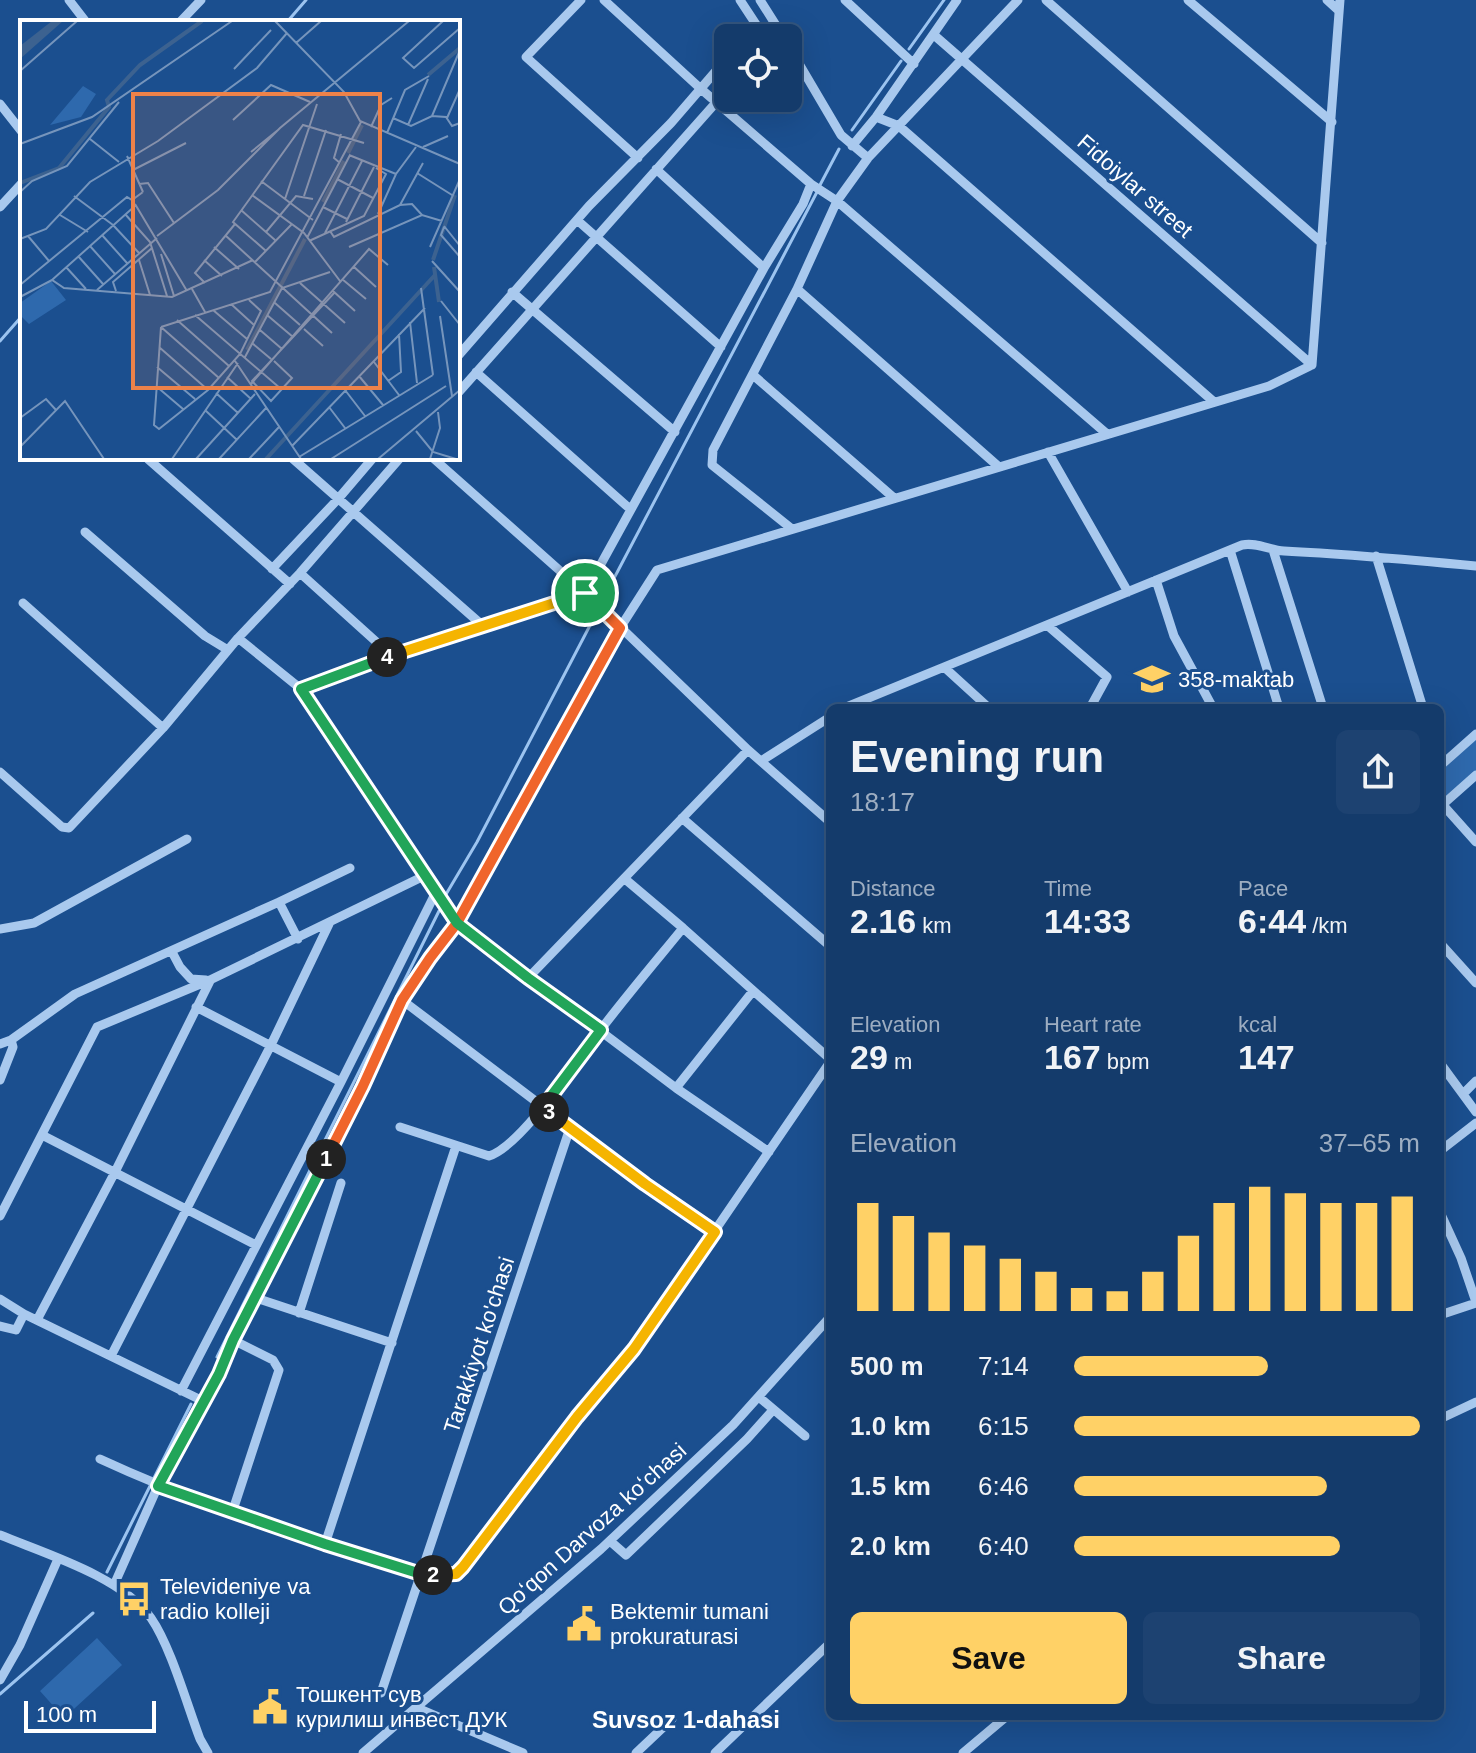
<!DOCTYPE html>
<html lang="en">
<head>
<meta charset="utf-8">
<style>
	:root { --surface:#143b6b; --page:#1d4271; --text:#f1f3f6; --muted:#9dadc1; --line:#33557e; --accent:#ffd166 }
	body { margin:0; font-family:Arial,sans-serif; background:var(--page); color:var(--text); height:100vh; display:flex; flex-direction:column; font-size:30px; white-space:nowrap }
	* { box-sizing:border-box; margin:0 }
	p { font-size:26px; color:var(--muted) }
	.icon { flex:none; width:44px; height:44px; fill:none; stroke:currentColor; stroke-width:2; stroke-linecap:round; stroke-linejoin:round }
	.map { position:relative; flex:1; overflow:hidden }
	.sheet { position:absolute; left:826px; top:704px; width:618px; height:1016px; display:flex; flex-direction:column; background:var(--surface); border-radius:12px; box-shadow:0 8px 32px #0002,0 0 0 2px var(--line) }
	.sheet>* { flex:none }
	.buttons { position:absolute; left:714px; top:24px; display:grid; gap:16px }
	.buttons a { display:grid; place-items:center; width:88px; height:88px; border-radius:12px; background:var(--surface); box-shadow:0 8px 32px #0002,0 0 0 2px var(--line); font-size:40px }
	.scale { position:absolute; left:24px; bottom:20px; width:132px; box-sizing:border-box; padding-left:8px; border:4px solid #fff; border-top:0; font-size:22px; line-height:28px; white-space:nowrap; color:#fff; -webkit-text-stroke:6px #1b4f8f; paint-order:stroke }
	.pin { position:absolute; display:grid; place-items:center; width:68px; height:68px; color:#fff; margin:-34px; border:4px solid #fff; border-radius:50%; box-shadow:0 2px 8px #0007 }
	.km { position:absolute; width:40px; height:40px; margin:-20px; border-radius:50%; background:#222; color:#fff; font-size:22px; line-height:40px; text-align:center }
	.round { display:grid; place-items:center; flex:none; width:84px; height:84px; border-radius:12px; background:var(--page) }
	.overview { display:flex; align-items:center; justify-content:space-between; height:136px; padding:0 24px }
	h1 { font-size:44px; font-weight:700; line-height:60px }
	.metrics { display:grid; grid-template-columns:repeat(3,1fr); gap:12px; height:136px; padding:8px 24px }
	.metrics div { display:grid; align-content:center }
	.metrics b { font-size:34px; font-weight:700 }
	.metrics small { font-size:22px; font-weight:400 }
	.metrics p { font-size:22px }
	.chart { height:224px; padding:16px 24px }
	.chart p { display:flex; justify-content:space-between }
	.chart svg { width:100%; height:144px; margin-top:8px; stroke:var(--accent); stroke-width:6 }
	.cta { display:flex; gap:16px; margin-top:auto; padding:16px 24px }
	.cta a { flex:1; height:92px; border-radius:12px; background:var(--accent); color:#111; font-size:32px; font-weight:700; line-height:92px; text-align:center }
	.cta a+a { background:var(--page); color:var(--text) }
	ul { padding:0 24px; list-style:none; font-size:26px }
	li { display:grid; grid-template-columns:128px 96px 1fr; align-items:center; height:60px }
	li i { height:20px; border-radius:10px; background:var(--accent) }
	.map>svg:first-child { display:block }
	.green { fill:#2e69ad }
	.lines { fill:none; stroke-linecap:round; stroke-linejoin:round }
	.stream { stroke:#9cc4f0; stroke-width:3 }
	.minor { stroke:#a9c9ee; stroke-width:9 }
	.split-1-casing { stroke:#fff; stroke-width:16 }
	.split-2-casing { stroke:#fff; stroke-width:16 }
	.split-3-casing { stroke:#fff; stroke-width:16 }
	.split-4-casing { stroke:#fff; stroke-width:16 }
	.split-5-casing { stroke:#fff; stroke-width:16 }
	.split-1 { stroke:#f0652b; stroke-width:10 }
	.split-2 { stroke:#22a559; stroke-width:10 }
	.split-3 { stroke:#f5b400; stroke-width:10 }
	.split-4 { stroke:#22a559; stroke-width:10 }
	.split-5 { stroke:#f5b400; stroke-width:10 }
	.labels { text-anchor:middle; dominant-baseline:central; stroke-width:6; stroke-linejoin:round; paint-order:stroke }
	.street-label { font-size:22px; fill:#fff; stroke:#1b4f8f }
	.poi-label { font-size:22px; fill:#fff; stroke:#1b4f8f; text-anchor:start }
	.neighbourhood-label { font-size:24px; font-weight:bold; fill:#fff; stroke:#1b4f8f }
	.inset-river { fill:none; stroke:#3c6290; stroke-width:4 }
	.inset-road { fill:none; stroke:#7695bc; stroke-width:2 }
	.view { fill:#ee8249; fill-opacity:0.15; stroke:#ee8249; stroke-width:4 }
	.inset-edge { fill:none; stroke:#fff; stroke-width:4 }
</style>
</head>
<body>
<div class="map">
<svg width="1476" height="1753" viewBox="0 0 1476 1753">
	<rect width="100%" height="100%" fill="#1b4f8f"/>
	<path class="green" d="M1476,739V771L1440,802V771Z
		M97,1638L122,1665L64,1718L40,1691Z"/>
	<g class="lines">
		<path class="stream" d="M287,22L306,0
			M909,49L944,0
			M852,130L901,61
			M820,185L839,149
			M0,341L22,316
			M601,603L817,192
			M445,896L477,842L598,610
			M217,1357L439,911
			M107,1572L191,1404
			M0,1694L93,1613"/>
		<path class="minor" d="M69,0L86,22
			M581,0L526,57L638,158
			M604,0L701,89L811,184L837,201L1107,434
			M740,0L765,38
			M760,0L784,38
			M845,0L914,64
			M1046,0L1322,243
			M1188,0L1332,122
			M1327,0L1339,11
			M180,22L201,0
			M934,35L1312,365
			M788,45L841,135L868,158
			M0,104L22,132
			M876,117L899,126L1214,402
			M852,146L876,117L957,0
			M656,169L764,268
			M0,207L22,183
			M577,220L721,347
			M797,289L999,467
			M512,292L675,432
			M458,356L589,206L671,123L728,57
			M1312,365L1340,0
			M476,372L629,508
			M753,375L894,498
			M458,393L728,89
			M1048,452L1128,592
			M292,458L482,625
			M433,458L585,593L748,750L830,822
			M148,459L290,584
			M792,529L712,465L713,450L797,289L837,201L868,158L1018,0
			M85,532L205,636L228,650
			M1230,550L1279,708
			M1273,550L1323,708
			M1376,556L1423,708
			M272,569L338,499L373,458
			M300,573L392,656
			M1156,580L1174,636L1213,708
			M23,603L163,728
			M1047,625L1107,677L1090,708
			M238,638L301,689L457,923L676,1088L769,1152
			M944,667L989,708
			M301,689L482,625L585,593L764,268L803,204L811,184
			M844,708L1242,545C1257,542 1269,550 1284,551C1348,554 1412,560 1476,566
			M761,761L830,717
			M1440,766L1476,734
			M0,772L62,827L69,828L163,728L238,638L300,573L400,458
			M1443,805L1476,842
			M1440,807L1476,775
			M682,818L830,946
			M625,879L683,928L830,1059
			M279,902L350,868
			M0,929L34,923L187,839
			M1440,943L1476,983
			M172,952L180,967L191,979L206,980
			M528,978L748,750
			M402,1000L645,1184L715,1232
			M196,1007L341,1082
			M0,1044L11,1040L75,994L279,902L298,939
			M1440,1063L1476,1112
			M0,1080L13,1047L11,1040
			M676,1088L753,991
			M1463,1094L1476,1081
			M400,1127L489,1156C523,1145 578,1058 602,1028C628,994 656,961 683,928
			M42,1135L256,1245
			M1440,1151L1476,1123
			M1440,1212L1461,1258L1476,1302
			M0,1216L97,1027L210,980L424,876
			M256,1298L392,1343
			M0,1299L24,1314
			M299,1313L341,1183
			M1440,1315L1476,1303
			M37,1320L115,1172L210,981
			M0,1326L16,1330L24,1314L203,1401
			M111,1356L271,1045L329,924
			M181,1391L341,1082L436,892
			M760,1398L805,1436
			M1440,1419L1476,1402
			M100,1459C182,1497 268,1526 355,1553C386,1563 423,1582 456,1574L634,1349L830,1062
			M232,1513L279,1370L273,1360L233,1340
			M0,1535C46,1554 122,1577 151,1618C171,1647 187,1705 200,1739L208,1753
			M610,1541L626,1555L747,1439L773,1410
			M325,1544L456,1146
			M114,1585L158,1486L219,1374L233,1340L363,1086L402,1000L430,958L457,923L620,628L657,570L1269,386L1312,365
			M0,1680L20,1645L58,1559
			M381,1693L570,1128
			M417,1708L523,1753
			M363,1753L601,1549L733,1425L830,1317
			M636,1753L672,1719
			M715,1753L830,1643
			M963,1753L1007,1716"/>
	</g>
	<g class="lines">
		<g class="split-1-casing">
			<path id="split-1" d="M326,1159L363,1086L402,1000L430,958L457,923L620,628L585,593"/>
		</g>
		<g class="split-2-casing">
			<path id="split-2" d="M326,1159L233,1340L219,1374L158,1486L325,1544L421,1574L433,1575"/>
		</g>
		<g class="split-3-casing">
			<path id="split-3" d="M433,1575L456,1574L463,1567L577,1417L634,1349L715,1232L645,1184L549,1112"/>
		</g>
		<g class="split-4-casing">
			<path id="split-4" d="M387,657L301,689L457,923L528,978L601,1030L543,1107L549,1112"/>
		</g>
		<g class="split-5-casing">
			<path id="split-5" d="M387,657L585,593"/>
		</g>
		<use href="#split-1" class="split-1"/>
		<use href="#split-2" class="split-2"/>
		<use href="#split-3" class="split-3"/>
		<use href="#split-4" class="split-4"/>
		<use href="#split-5" class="split-5"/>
	</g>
	<defs>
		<g id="school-bare" transform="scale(2.76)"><path d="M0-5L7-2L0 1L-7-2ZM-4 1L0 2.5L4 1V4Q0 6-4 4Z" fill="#ffd166" stroke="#1b4f8f" stroke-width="2.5" paint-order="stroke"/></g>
		<g id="bus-bare" transform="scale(2.76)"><path d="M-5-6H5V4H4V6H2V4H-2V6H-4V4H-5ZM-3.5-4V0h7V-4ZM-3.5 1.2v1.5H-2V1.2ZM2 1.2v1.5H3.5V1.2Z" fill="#ffd166" stroke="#1b4f8f" stroke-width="2.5" paint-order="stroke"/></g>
		<g id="civic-bare" transform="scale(2.76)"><path d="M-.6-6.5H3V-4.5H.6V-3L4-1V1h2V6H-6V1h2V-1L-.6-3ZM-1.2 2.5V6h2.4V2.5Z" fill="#ffd166" stroke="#1b4f8f" stroke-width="2.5" paint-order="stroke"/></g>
	</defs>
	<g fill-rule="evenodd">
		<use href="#school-bare" x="1152" y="679"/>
		<use href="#bus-bare" x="134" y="1599"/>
		<use href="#civic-bare" x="584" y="1624"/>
		<use href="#civic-bare" x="270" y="1707"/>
	</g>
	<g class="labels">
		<g class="street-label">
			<text transform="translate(1135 186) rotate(41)">Fidoiylar street</text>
			<text transform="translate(479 1345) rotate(-72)">Tarakkiyot ko'chasi</text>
			<text transform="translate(592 1529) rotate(-42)">Qoʻqon Darvoza koʻchasi</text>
		</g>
		<g class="poi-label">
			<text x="1178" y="679">358-maktab</text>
			<text x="160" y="1586">Televideniye va<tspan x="160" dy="25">radio kolleji</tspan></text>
			<text x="610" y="1611">Bektemir tumani<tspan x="610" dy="25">prokuraturasi</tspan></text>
			<text x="296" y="1694">Тошкент сув<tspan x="296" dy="25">курилиш инвест ДУК</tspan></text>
		</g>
		<g class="neighbourhood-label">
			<text x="686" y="1719">Suvsoz 1-dahasi</text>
		</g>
	</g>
	<g transform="translate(20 20)">
		<rect width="440" height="440" fill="#1b4f8f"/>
		<path d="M63,66L76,74L61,97L30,105ZM31,261L46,280L9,304L0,295V283Z" fill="#2e69ad"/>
		<path d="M32,1H43L0,39V26Z" fill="#3c6290"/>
		<path class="inset-river" d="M408,55L440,28M328,133L342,105M0,163L39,148L89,87L87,80L120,45L182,1M303,182L324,141M413,240L435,175M414,247L419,282M227,330L285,219M246,439L415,255"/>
		<path class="inset-road" d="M255,1L324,72L340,101L440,144M423,1L383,38L394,48L440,8M276,23L301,1M214,49L251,10M0,51L57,1M412,96L440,30M373,98L391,106L412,96L426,97L432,106L440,103M427,98L440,69M213,100L251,65L290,82M388,105L408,59M351,107L361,85L372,78M367,113L385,70L409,56M70,119L99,142M0,124L72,97L212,1M403,127L428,116M231,132L258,110M329,135L376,154M107,136L123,172M320,143L314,138L321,114M113,150L166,123M397,153L432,175M317,159L353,178M241,161L293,200M119,164L128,163L154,203M0,172L12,161L47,146L99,82M232,175L284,213L320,261M54,176L93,205M284,176L306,110M265,179L297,84M115,184L167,271M380,185L403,143M303,187L327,199M221,190L255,220M105,194L130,222L147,276M358,194L376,154L396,127M40,195L68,212M326,202L354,147M93,205L119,233M424,206L440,226M424,207L421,215L440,237M310,211L314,217L380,185L392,184L402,195M246,212L276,176L293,179M305,213L342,141M82,215L107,243M205,215L312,313M8,216L29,241M137,216L198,170L260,108L389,1M287,218L330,135M0,219L26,209L70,162L138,121L237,48L267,13M289,221L344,196L366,154L356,148M70,226L95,254M194,227L219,249M329,227L402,195L422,201M410,227L440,159M246,231L213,202L283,105L344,123M141,234L154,276M58,236L83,264M119,240L130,275M184,240L202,256M412,241L440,272M235,242L272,204M333,246L356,267M46,247L66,269M322,259L346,279M32,260L116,185M185,263L175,253L215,204M280,263L325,303M0,265L107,177L112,180L123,172M401,268L413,355M172,269L185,292M77,270L137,218M96,271L93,262L132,228M313,271L335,291M0,277L32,260L44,268L152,277L233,240M421,281L440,305M255,283L280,305M211,284L234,305M193,290L227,319M175,295L261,369M247,295L273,317M420,296L432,376M157,300L209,346M390,302L397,363M141,307L250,272L341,102M141,307L134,405L139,409L188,370L220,334L241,291L229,280M141,307L199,358M284,309L303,326M240,310L262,329M232,323L251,339M139,327L188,370M225,337L262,268L310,252M215,341L281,439M254,341L272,358L251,381L232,361L315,272M354,342L379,375M137,347L175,379M339,356L363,385M207,357L231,379M368,361L381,352L379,314M231,364L349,229L368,245M136,366L163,389M325,370L345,396M196,373L218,393M309,387L325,408M185,390L217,420M0,398L26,379L36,390M396,411L413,432L436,439M272,426L405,288M0,427L45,381L84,439M279,437L413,355M152,439L218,343M176,439L235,374M199,439L246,388M229,439L259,407M311,439L426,366M358,439L440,370M410,439L420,408L418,392"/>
		<path class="view" d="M113,74H360V368H113Z"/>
		<rect width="440" height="440" class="inset-edge"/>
	</g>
</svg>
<div class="buttons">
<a><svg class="icon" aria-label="locate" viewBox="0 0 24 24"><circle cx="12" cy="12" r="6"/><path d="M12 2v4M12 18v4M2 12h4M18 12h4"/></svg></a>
</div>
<div class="scale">100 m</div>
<div class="pin" style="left:585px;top:593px;background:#1e9e55"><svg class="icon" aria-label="arrive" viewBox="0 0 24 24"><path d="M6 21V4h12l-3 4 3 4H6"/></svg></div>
<b class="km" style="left:326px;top:1159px">1</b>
<b class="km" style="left:433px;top:1575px">2</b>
<b class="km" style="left:549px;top:1112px">3</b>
<b class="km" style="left:387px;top:657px">4</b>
<section class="sheet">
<div class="overview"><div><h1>Evening run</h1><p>18:17</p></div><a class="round"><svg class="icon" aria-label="share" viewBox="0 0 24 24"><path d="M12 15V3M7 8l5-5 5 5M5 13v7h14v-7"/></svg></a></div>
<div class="metrics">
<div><p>Distance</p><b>2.16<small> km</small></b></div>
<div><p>Time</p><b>14:33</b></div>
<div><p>Pace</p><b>6:44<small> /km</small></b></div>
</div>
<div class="metrics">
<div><p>Elevation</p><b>29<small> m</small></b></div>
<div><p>Heart rate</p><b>167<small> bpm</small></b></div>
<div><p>kcal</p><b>147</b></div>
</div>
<div class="chart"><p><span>Elevation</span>37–65 m</p>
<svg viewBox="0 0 160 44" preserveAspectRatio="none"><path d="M5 44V11M15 44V15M25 44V20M35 44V24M45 44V28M55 44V32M65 44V37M75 44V38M85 44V32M95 44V21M105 44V11M115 44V6M125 44V8M135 44V11M145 44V11M155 44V9"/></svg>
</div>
<ul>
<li><b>500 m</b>7:14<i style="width:56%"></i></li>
<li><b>1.0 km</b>6:15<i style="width:100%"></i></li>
<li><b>1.5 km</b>6:46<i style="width:73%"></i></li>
<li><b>2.0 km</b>6:40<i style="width:77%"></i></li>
</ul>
<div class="cta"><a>Save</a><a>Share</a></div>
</section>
</div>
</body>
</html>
